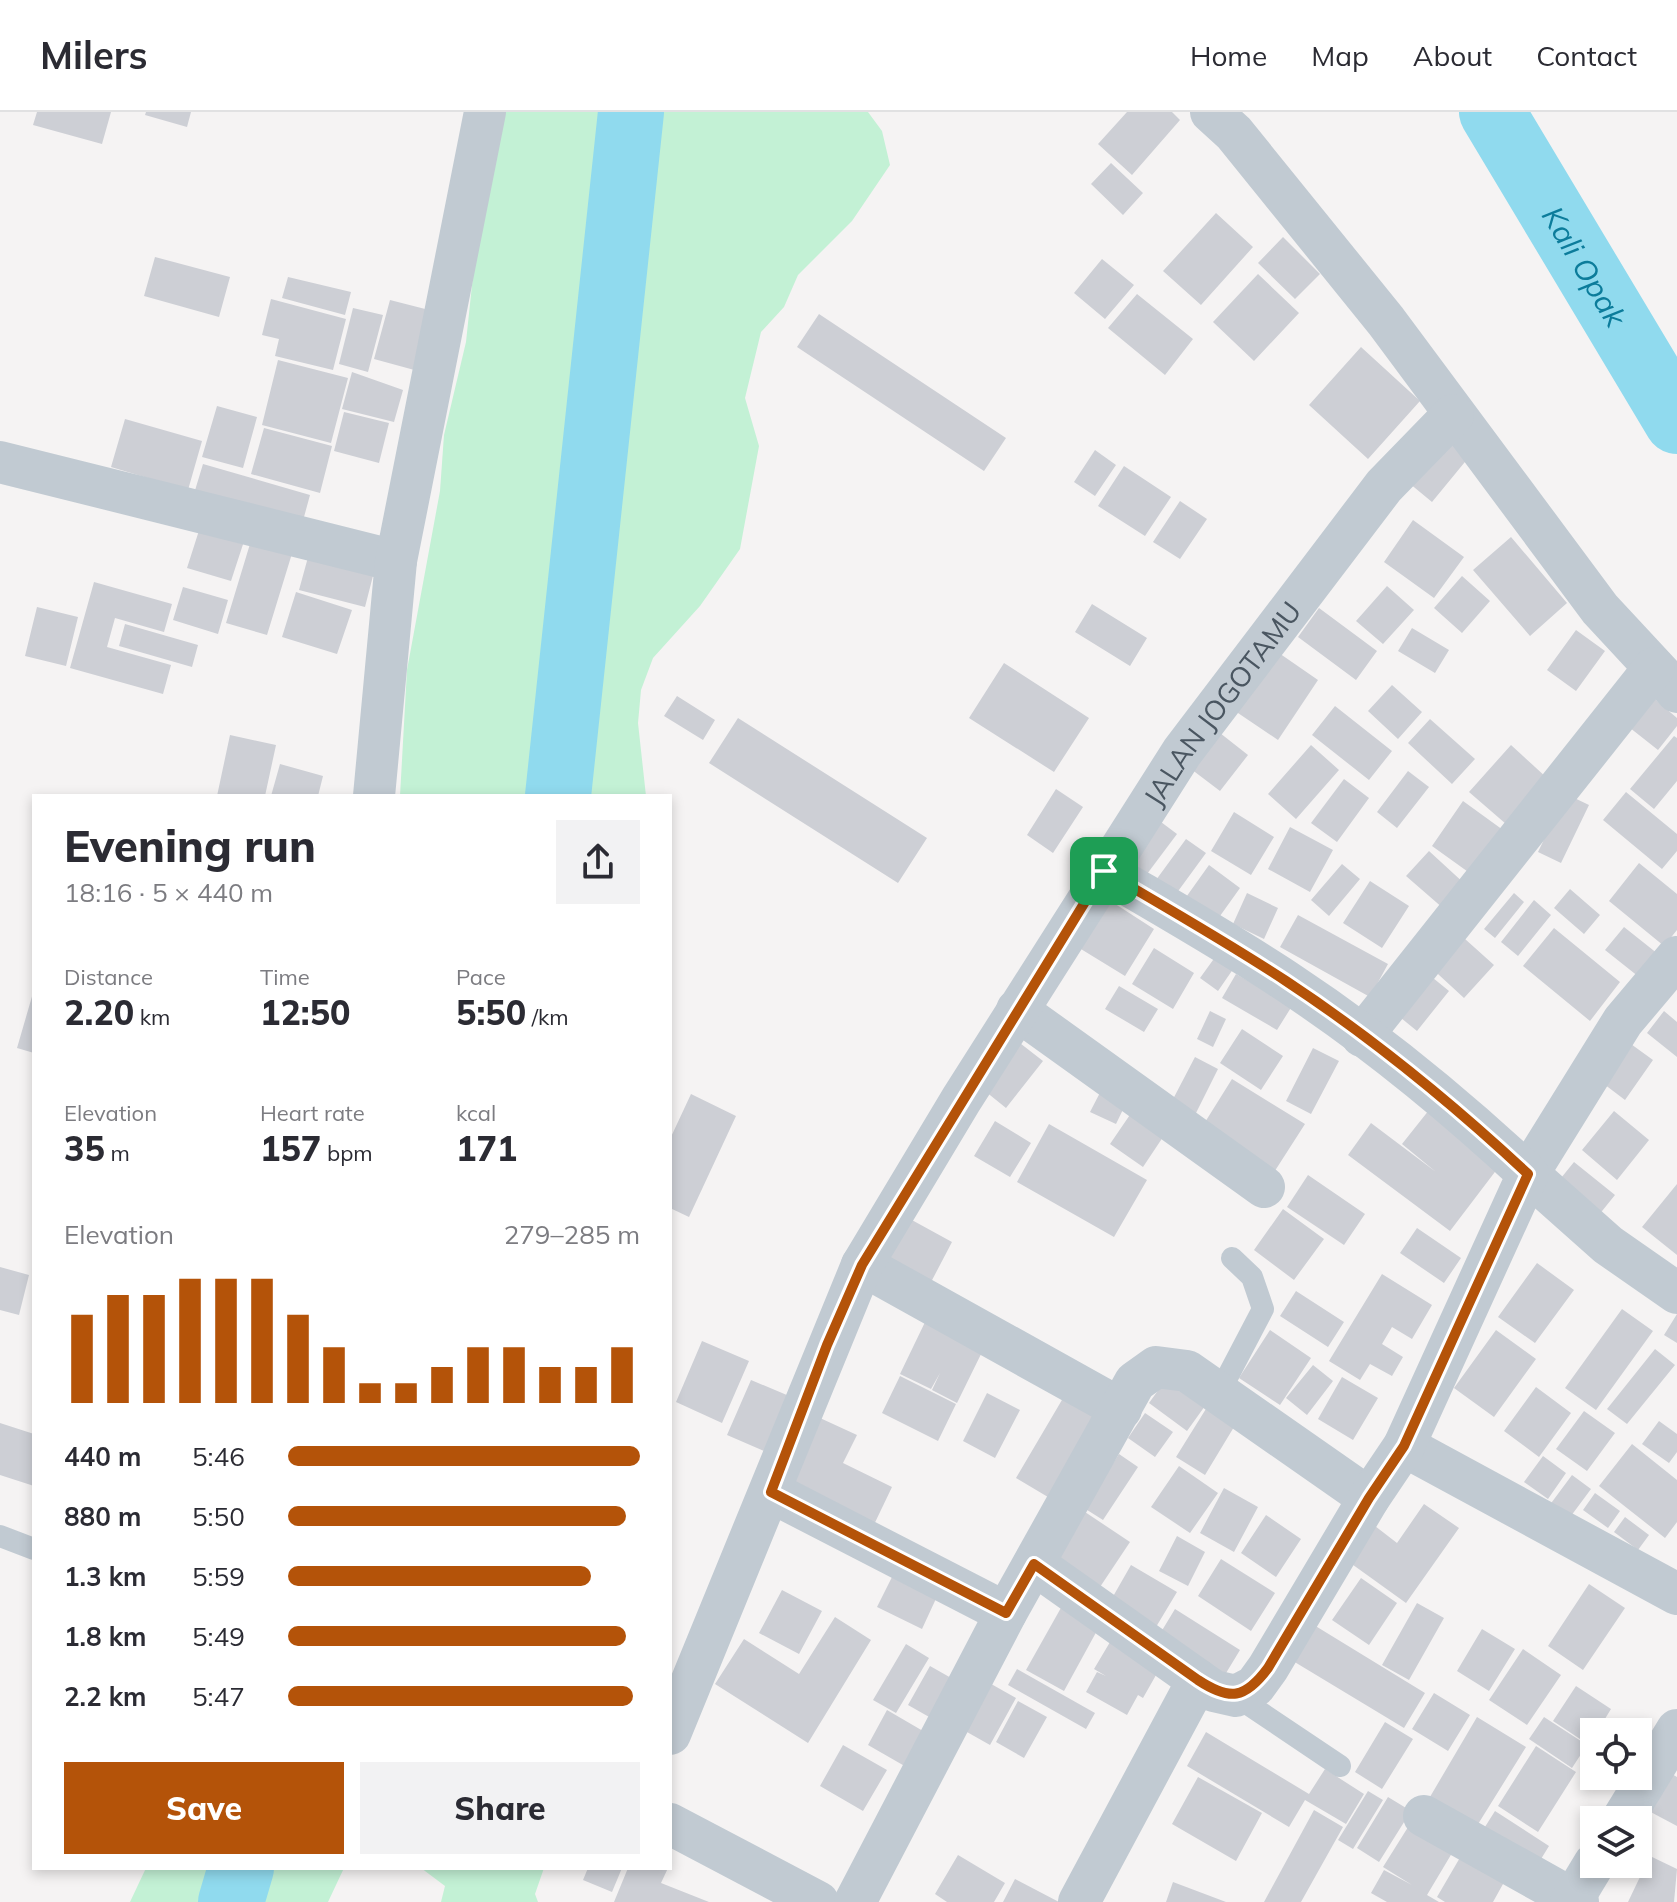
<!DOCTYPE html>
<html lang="en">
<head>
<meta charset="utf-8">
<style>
	:root { --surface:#fff; --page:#f2f2f3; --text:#2b2b33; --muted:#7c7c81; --line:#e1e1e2; --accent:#b45309 }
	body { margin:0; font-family:Mulish,sans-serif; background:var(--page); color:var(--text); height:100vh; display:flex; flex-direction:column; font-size:30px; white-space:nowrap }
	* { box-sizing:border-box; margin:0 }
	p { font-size:26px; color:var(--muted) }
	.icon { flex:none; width:44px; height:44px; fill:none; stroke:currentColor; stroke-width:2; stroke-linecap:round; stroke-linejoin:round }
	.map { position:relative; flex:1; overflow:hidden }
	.details { position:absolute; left:32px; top:682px; width:640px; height:1076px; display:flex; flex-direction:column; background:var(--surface); border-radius:0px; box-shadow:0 4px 12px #0003 }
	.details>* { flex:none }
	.controls { position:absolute; left:1580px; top:1606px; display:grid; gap:16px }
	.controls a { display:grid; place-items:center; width:72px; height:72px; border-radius:0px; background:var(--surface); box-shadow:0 4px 12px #0003; font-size:40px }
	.pin { position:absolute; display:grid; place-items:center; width:68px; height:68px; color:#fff; margin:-34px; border-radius:16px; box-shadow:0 4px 12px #0006 }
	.round { display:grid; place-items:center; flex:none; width:84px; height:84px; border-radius:0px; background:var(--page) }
	.headline { display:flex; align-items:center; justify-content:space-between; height:136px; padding:0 32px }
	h1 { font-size:44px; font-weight:800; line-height:60px }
	.figures { display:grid; grid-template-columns:repeat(3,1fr); gap:12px; height:136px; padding:8px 32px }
	.figures div { display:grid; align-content:center }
	.figures b { font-size:34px; font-weight:800 }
	.figures small { font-size:22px; font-weight:400 }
	.figures p { font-size:22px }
	.chart { height:224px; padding:16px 32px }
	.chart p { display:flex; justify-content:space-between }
	.chart svg { width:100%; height:144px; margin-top:8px; stroke:var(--accent); stroke-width:6 }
	.cta { display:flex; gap:16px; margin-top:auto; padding:16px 32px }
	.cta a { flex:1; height:92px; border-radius:0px; background:var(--accent); color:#fff; font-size:32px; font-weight:800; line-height:92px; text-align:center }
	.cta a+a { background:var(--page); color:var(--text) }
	ul { padding:0 32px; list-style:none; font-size:26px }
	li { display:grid; grid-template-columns:128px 96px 1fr; align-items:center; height:60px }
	li i { height:20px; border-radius:10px; background:var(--accent) }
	header { display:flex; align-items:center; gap:48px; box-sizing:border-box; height:112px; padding:0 40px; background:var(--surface); border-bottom:2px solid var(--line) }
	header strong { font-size:38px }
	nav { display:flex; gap:44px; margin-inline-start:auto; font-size:28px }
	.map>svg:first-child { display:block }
	.green { fill:#c3f1d5 }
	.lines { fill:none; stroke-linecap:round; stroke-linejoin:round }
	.river { stroke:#90daee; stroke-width:66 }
	.building { fill:#cdcfd5 }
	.service { stroke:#c1cad2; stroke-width:22 }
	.minor { stroke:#c1cad2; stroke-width:42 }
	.route-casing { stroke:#fff; stroke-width:16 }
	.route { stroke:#b45309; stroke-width:10 }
	.labels { text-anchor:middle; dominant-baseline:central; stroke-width:7; stroke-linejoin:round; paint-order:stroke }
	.street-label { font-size:28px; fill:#4a5661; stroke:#fff }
	.water-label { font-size:30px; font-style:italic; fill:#0c7c9b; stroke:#fff }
</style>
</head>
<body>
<header>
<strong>Milers</strong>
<nav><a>Home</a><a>Map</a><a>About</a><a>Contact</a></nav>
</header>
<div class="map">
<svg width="1677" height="1790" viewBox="0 0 1677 1790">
	<rect width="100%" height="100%" fill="#f5f3f3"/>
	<path class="green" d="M503,0H868L882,19L890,53L852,109L798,163L784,195L761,220L745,286L759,334L740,437L700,494L653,546L641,578L638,611L646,684H400L407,558L440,379L444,323L466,230L476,135Z
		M146,1756H344L328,1790H130Z
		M421,1756H544L535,1782L538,1790H441L445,1774Z"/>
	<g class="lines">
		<g class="river">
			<path id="s1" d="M1492,0L1677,309"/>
			<path d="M558,684L631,0"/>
			<path d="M231,1790L241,1756"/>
		</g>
	</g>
	<path class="building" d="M37,0H111L102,32L33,13Z
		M146,0H191L187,15L145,3Z
		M1127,0H1172L1180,8L1132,63L1098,32Z
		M1111,51L1143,81L1123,103L1091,72Z
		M1216,101L1253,135L1201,193L1163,159Z
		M1283,125L1320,162L1295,187L1258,151Z
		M155,145L230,165L219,205L144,184Z
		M1102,147L1134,173L1105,207L1074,181Z
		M1258,162L1299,201L1254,249L1213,210Z
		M288,165L351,180L345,203L282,186Z
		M1137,182L1193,227L1165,263L1108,216Z
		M271,187L346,207L333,258L275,244L279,227L262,223Z
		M390,188L433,199L418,259L374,247Z
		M353,196L383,203L368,260L339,252Z
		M819,202L1006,326L984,359L797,235Z
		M1361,235L1420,289L1368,347L1309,293Z
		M278,248L348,266L331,331L262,313Z
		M352,260L403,278L394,310L342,297Z
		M217,294L257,305L243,356L202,345Z
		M344,300L389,311L379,351L334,339Z
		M125,307L202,329L188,378L111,355Z
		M264,316L332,334L320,381L251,362Z
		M1447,325L1469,345L1432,390L1409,371Z
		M1095,338L1116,353L1095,384L1074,370Z
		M203,352L310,383L301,416L193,385Z
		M1124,354L1171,385L1145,424L1098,394Z
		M1180,389L1207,407L1180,447L1153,430Z
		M203,406L247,420L231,469L187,456Z
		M1413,408L1464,445L1434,486L1384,450Z
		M253,422L294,435L267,523L226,511Z
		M1511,425L1567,491L1530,524L1473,458Z
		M310,438L375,456L365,495L299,478Z
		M1462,464L1490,489L1462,521L1434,496Z
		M94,470L172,492L164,520L115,506L107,535L171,553L163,582L70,556Z
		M1387,474L1414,498L1383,532L1356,509Z
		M183,475L228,488L218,522L173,508Z
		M296,480L352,498L337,542L282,525Z
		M1092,492L1147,526L1130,554L1075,520Z
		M37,495L78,505L66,554L25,544Z
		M1319,496L1377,539L1356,568L1298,525Z
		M125,512L198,533L192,555L119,534Z
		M1412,516L1449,538L1435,561L1398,539Z
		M1576,518L1605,539L1576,579L1547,558Z
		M1276,539L1318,568L1278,628L1235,599Z
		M1004,551L1089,606L1054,660L969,606Z
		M1392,573L1422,600L1398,627L1368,599Z
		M1644,578L1677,606V614L1658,638L1620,608Z
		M677,584L715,608L703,628L664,604Z
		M1335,594L1392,639L1369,668L1312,623Z
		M738,606L927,726L898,771L709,651Z
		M1430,607L1475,647L1452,672L1408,631Z
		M1220,621L1248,643L1220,679L1191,657Z
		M230,623L276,633L265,684H217Z
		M1674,624L1677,626V669L1654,697L1630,677Z
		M1311,633L1339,658L1296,707L1268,682Z
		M1511,633L1547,666L1506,712L1469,680Z
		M280,652L323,664L318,684H271Z
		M1408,659L1429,675L1397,716L1377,700Z
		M1344,667L1369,686L1337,730L1311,711Z
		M1056,677L1083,695L1053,741L1027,723Z
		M1626,680L1677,722V739L1662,757L1603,708Z
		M1566,682L1589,693L1561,751L1538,740Z
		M1463,689L1503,718L1471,762L1432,734Z
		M1234,700L1274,725L1251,763L1211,739Z
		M1157,707L1177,722L1147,762L1127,748Z
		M1290,715L1333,738L1310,780L1268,757Z
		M1186,727L1206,741L1176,782L1156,768Z
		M1429,739L1466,773L1444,797L1406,764Z
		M1639,751L1677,782V818L1664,834L1609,789Z
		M1342,752L1360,767L1329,804L1311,788Z
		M1209,753L1240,776L1215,811L1184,788Z
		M1370,769L1409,794L1382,836L1343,811Z
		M1570,777L1600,803L1584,822L1554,796Z
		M1247,781L1278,796L1264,827L1233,812Z
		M1514,781L1524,790L1495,826L1484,817Z
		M1106,786L1154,817L1125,864L1076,834Z
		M1534,788L1551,803L1518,844L1501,830Z
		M1298,803L1388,852L1370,885L1280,835Z
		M1624,815L1658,842L1639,865L1605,838Z
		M1554,816L1620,870L1590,909L1523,854Z
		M1455,818L1494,853L1464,886L1426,851Z
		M1154,836L1194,861L1173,897L1132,872Z
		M1221,837L1238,850L1218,879L1200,866Z
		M1422,857L1449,879L1417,919L1390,897Z
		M1236,862L1292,894L1277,918L1222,886Z
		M1119,874L1158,897L1144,920L1105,897Z
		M33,881H34V941L17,936Z
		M1210,899L1226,907L1213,935L1197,927Z
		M1664,899L1677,910V945L1647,921Z
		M1242,917L1283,944L1261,978L1220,951Z
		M1624,927L1653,948L1625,988L1596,966Z
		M1016,928L1043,949L1006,996L980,975Z
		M1313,936L1339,949L1311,1002L1286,989Z
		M1195,945L1218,957L1195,1003L1171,991Z
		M1232,967L1305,1012L1269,1068L1197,1023Z
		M1105,971L1130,983L1116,1012L1090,1000Z
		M691,982L736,1004L689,1105L670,1096V1027Z
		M1138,991L1171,1013L1143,1055L1110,1032Z
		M1433,993L1504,1048L1450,1119L1348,1043L1371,1011L1436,1060L1402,1032Z
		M1614,999L1649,1028L1617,1068L1582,1038Z
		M995,1009L1031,1031L1010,1065L974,1044Z
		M1049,1012L1147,1068L1114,1125L1017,1070Z
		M1574,1050L1615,1083L1598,1104L1557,1071Z
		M1308,1063L1365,1102L1344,1133L1287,1095Z
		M1677,1072V1143L1642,1115Z
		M1283,1097L1324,1127L1294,1168L1254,1138Z
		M910,1107L952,1130L930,1172L887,1149Z
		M1417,1116L1461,1146L1444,1171L1400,1141Z
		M1537,1151L1574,1178L1535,1231L1498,1205Z
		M0,1155L29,1163L19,1203L0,1198Z
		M1382,1162L1432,1193L1412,1227L1392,1215L1382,1232L1403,1245L1392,1264L1370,1252L1360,1268L1329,1249Z
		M1296,1179L1344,1210L1328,1235L1280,1204Z
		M1622,1197L1653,1219L1596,1298L1565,1276Z
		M1677,1202V1231L1664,1223Z
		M927,1206L985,1234L957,1291L932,1278L940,1261L931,1277L900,1262Z
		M1270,1218L1311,1246L1280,1293L1239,1266Z
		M1496,1218L1536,1247L1494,1305L1454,1276Z
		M702,1229L749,1249L722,1311L676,1290Z
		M1655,1237L1675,1253L1627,1312L1607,1297Z
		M1313,1253L1333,1269L1307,1303L1286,1286Z
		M900,1264L956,1292L938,1329L882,1301Z
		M1342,1265L1378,1286L1353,1328L1318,1307Z
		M1167,1266L1205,1294L1187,1319L1149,1291Z
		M751,1268L801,1289L778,1345L727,1323Z
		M1536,1275L1571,1301L1539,1345L1504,1319Z
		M1069,1276L1106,1298L1053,1388L1016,1366Z
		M987,1281L1020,1298L995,1346L963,1329Z
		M1209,1292L1237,1310L1205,1363L1176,1345Z
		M1584,1299L1615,1321L1587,1359L1556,1337Z
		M1145,1301L1173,1320L1155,1345L1128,1326Z
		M820,1306L857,1323L843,1351L892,1375L869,1423L784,1381Z
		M1659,1309L1677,1322V1340L1669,1351L1642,1332Z
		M0,1311L34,1322V1374L0,1363Z
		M1632,1332L1677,1368V1410L1665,1426L1599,1374Z
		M1119,1342L1138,1355L1103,1408L1084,1396Z
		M1543,1344L1566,1361L1548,1387L1524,1370Z
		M1179,1354L1218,1381L1190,1421L1151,1395Z
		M1572,1363L1591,1377L1568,1408L1549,1394Z
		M1224,1376L1258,1395L1234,1440L1200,1421Z
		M1595,1381L1620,1399L1608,1416L1583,1398Z
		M1424,1392L1459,1416L1406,1491L1349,1450L1375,1414L1397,1431Z
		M1082,1398L1130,1430L1098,1478L1050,1446Z
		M1266,1403L1301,1427L1276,1465L1241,1441Z
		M1625,1405L1649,1423L1638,1438L1614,1420Z
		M1177,1424L1205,1440L1188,1474L1159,1459Z
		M1221,1447L1275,1481L1251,1519L1198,1484Z
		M1131,1453L1177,1480L1156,1515L1111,1488Z
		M896,1457L940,1478L922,1517L877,1495Z
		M1361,1466L1397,1491L1369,1533L1332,1508Z
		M1589,1472L1625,1496L1583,1558L1548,1534Z
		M782,1478L822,1499L799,1542L759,1521Z
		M1417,1491L1444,1506L1409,1568L1382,1553Z
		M1062,1494L1099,1515L1064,1579L1026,1558Z
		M1175,1497L1240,1538L1220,1571L1155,1530Z
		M835,1505L871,1528L808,1631L715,1572L744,1527L799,1562Z
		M1309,1510L1425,1581L1404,1616L1288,1546Z
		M1482,1517L1515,1537L1489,1579L1457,1559Z
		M1116,1520L1164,1549L1143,1586L1138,1583L1127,1603L1086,1580L1097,1560L1106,1564L1094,1557Z
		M906,1532L929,1546L896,1601L873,1588Z
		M1523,1537L1561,1563L1527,1613L1489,1588Z
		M930,1554L960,1571L938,1610L908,1593Z
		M1017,1557L1095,1601L1086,1617L1008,1573Z
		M977,1564L1016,1586L990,1633L951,1611Z
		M1576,1574L1611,1597L1589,1633L1553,1609Z
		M1434,1581L1470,1603L1448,1639L1412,1617Z
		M1018,1589L1047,1605L1024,1646L996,1630Z
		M887,1598L935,1626L915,1660L868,1633Z
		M1477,1605L1526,1635L1475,1717L1427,1690Z
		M1544,1605L1587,1633L1572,1656L1529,1627Z
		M1385,1610L1413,1627L1382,1677L1355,1660Z
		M1206,1620L1309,1682L1325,1657L1364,1682L1346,1712L1305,1688L1289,1715L1187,1654Z
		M843,1633L887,1658L863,1699L820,1674Z
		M1536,1634L1576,1660L1538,1720L1498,1694Z
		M1665,1658L1677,1665V1714L1645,1697Z
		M1198,1665L1262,1701L1236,1749L1172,1712Z
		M1368,1679L1383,1688L1353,1737L1338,1728Z
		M1388,1685L1411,1699L1379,1750L1357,1736Z
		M1314,1698L1343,1715L1301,1790H1264Z
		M1495,1699L1549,1734L1533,1760L1478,1726Z
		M1415,1704L1458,1731L1427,1783L1439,1790H1387L1371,1781L1384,1758L1412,1773L1383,1755Z
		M1465,1737L1508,1763L1493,1790H1445L1437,1785Z
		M958,1743L1005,1771L994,1790H947L935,1782Z
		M1650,1744L1677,1757L1674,1790H1628Z
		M588,1756H622L612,1780L583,1768Z
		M628,1756H668L661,1771L709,1790H614Z
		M1015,1767L1059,1790H1003Z
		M1173,1770L1226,1790H1166Z"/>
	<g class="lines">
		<path class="service" d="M1219,1281L1263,1197L1252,1165L1232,1146
			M0,1424L34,1437
			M1236,1584L1340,1654"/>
		<g class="minor">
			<path d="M1211,0L1234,21L1386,209L1600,497L1677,580"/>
			<path d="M0,350L396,449"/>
			<path d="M374,684L396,449L485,0"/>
			<path d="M1677,845L1623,909L1528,1062L1608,1133L1677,1181"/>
			<path d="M1017,898L1264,1075"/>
			<path d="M1362,924L1654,556"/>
			<path d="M862,1153L1121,1297"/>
			<path d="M1404,1334L1677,1482"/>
			<path d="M771,1380L1006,1501"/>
			<path d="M1034,1452L1198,1568"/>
			<path id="s2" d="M670,1622L862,1153L961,988L1182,640L1384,374L1453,303"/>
			<path d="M1424,1704L1578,1790"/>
			<path d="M1622,1708L1677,1618"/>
			<path d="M670,1712L818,1790"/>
			<path d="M855,1790L1006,1501L1135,1270L1156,1255L1187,1259L1369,1386"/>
			<path d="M1079,1790L1198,1568L1214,1579L1236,1584L1255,1574L1268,1556L1369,1386L1404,1334L1528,1062C1453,992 1371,925 1286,869C1227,830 1165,795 1104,759"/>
			<path d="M1571,1790L1594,1752"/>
		</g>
	</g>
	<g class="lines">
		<g class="route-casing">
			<path id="route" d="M1104,759C1165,795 1227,830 1286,869C1371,925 1453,992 1528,1062L1404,1334L1369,1386L1268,1556C1245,1587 1230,1589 1198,1568L1034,1452L1006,1501L771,1380L827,1233L862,1153Z"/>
		</g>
		<use href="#route" class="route"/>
	</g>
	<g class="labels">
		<g class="street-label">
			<text stroke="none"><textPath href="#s2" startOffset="1174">JALAN JOGOTAMU</textPath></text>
		</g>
		<g class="water-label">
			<text stroke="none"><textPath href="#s1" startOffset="180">Kali Opak</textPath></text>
		</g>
	</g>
</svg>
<div class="controls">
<a><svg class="icon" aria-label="locate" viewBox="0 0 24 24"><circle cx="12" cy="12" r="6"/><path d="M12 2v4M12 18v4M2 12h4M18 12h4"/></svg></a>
<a><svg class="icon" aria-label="layers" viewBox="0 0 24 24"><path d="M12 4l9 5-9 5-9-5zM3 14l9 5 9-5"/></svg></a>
</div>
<div class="pin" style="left:1104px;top:759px;background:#1e9e55"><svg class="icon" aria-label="arrive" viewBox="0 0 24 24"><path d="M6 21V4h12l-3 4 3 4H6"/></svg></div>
<section class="details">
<div class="headline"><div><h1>Evening run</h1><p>18:16 · 5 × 440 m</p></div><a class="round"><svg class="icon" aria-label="share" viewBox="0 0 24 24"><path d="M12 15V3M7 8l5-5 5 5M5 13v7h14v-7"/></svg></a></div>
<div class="figures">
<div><p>Distance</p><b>2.20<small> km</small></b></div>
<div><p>Time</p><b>12:50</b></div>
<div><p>Pace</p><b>5:50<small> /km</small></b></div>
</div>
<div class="figures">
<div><p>Elevation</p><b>35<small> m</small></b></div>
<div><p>Heart rate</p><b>157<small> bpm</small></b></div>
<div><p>kcal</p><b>171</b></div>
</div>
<div class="chart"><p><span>Elevation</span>279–285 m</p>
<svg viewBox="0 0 160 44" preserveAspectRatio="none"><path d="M5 44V17M15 44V11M25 44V11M35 44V6M45 44V6M55 44V6M65 44V17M75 44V27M85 44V38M95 44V38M105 44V33M115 44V27M125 44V27M135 44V33M145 44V33M155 44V27"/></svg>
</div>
<ul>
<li><b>440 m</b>5:46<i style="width:100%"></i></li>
<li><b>880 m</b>5:50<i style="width:96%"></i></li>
<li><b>1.3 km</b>5:59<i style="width:86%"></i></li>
<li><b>1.8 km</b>5:49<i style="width:96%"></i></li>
<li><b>2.2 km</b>5:47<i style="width:98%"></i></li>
</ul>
<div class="cta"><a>Save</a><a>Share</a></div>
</section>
</div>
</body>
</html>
